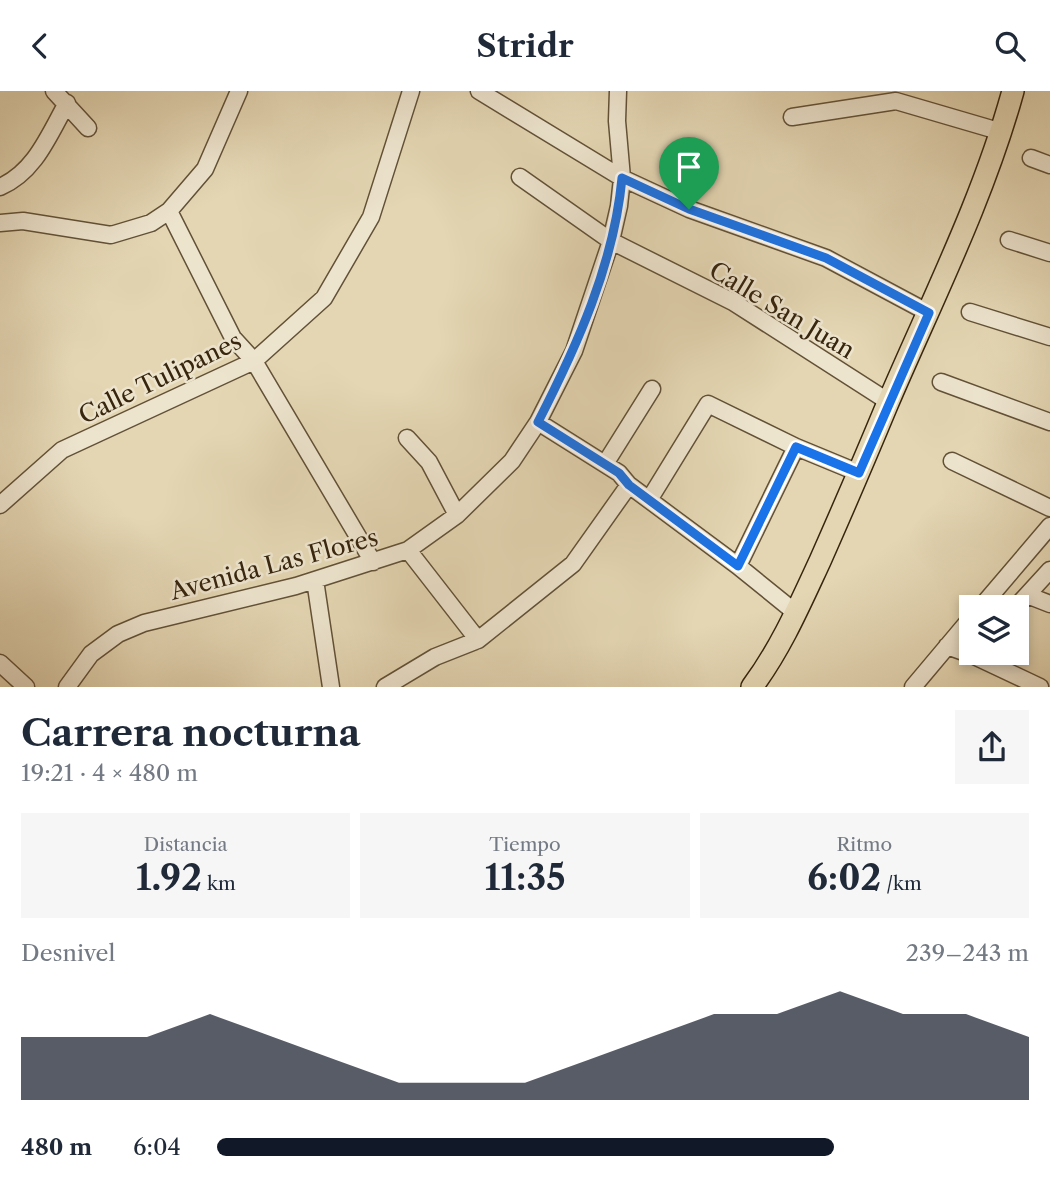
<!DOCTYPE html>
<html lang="es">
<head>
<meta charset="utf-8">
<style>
	:root { --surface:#fff; --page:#f6f6f7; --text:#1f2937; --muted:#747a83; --accent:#111827 }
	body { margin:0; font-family:"Libre Caslon Text",serif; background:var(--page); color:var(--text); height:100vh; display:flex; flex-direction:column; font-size:26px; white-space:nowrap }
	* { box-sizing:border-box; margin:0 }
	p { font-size:23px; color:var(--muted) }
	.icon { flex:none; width:38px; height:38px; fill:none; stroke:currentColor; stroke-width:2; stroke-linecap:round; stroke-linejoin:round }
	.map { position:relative; height:596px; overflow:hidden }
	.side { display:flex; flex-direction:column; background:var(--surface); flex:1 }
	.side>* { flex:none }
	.controls { position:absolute; left:959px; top:504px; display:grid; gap:14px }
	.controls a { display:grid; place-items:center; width:70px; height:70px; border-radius:0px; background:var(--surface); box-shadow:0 4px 10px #0003; font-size:35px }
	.pin { position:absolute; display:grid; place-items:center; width:60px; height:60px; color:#fff; margin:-72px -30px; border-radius:50% 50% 50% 0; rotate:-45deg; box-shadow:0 0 7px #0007 }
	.pin .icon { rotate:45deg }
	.round { display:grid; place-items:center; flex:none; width:74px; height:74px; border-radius:0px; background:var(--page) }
	.head { display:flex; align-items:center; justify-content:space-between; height:119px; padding:0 21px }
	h1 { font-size:38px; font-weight:700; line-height:52px }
	.metrics { display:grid; grid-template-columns:repeat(3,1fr); gap:10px; height:119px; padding:7px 21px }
	.metrics div { display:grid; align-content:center; border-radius:0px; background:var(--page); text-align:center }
	.metrics b { font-size:35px; font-weight:700 }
	.metrics small { font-size:19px; font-weight:400 }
	.metrics p { font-size:19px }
	.chart { height:196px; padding:14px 21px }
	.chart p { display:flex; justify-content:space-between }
	.chart svg { width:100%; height:126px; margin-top:7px; fill:var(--accent); opacity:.7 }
	ul { padding:0 21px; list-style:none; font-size:23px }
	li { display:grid; grid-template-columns:112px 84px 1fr; align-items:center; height:52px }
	li i { height:18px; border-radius:9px; background:var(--accent) }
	header { display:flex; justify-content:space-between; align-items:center; height:91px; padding:0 21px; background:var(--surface); font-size:32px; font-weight:700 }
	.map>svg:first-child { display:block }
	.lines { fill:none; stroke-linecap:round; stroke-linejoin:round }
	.minor-casing { stroke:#625137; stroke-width:19 }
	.major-casing { stroke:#37250e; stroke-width:24 }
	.minor { stroke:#ede4ce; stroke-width:16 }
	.major { stroke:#e4d6b3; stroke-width:21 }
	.route-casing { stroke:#fff; stroke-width:14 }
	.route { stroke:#1a73e8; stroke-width:9 }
	.labels { text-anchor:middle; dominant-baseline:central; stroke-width:5; stroke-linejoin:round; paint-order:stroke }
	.street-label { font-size:24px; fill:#37250e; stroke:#ede4ce }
</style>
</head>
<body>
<header><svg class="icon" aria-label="back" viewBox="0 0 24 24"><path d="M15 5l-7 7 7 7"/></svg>Stridr<svg class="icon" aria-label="search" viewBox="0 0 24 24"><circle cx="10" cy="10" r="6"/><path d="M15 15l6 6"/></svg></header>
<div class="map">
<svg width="1050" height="596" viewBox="0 0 1050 596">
	<rect width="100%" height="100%" fill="#e4d6b3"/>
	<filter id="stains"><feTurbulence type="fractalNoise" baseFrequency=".00286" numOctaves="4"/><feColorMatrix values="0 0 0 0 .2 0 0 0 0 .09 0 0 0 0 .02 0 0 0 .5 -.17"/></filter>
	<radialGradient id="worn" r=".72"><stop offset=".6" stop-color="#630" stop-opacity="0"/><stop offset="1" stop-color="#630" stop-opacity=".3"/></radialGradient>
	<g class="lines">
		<g class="minor-casing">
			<path id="minor" d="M54,0L88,37
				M479,0L622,87L689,118L826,167L929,222
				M792,26L896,10L1002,41
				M1031,67L1050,74
				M520,86L611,150L733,211L889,311
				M0,96C35,81 49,44 67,12
				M169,120L233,247L254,270L373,471
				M0,132L23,130L111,144L151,132L169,120L205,78L239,0
				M1009,149L1050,162
				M970,221L1050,246
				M941,291L1050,331
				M538,331L619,382L629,394L738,475L796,522
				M407,347L429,371L457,424
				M952,370L1050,417
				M605,373L652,298
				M649,409L708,313L796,356L859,382
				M0,414L62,359L254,270L324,207L371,126L411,0
				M408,459L478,549
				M738,475L796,356
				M315,489L331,596
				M1027,504L1050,513
				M981,516L1050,435
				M1016,516L1050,479
				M947,555L972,564L1040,596
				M0,572L26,596
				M67,596L91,563L118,543L144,532L296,495L408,459L457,424L512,370L538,331L574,260L611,150L619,115L622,87L617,30L618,0
				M385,596L435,566L478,549L573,473L629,394
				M913,596L971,527"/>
		</g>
		<g class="major-casing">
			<path id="major" d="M752,596C781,557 800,513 820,470C843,418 865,367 887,314C931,211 983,109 1013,0"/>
		</g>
		<use href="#minor" class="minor"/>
		<use href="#major" class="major"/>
	</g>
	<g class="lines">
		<g class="route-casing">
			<path id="route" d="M622,87L689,118L826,167L929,222L859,382L796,356L738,475L629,394L619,382L538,331C577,255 614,173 622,87Z"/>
		</g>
		<use href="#route" class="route"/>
	</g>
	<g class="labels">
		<g class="street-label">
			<text transform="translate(782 219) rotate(31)">Calle San Juan</text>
			<text transform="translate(160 287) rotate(-26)">Calle Tulipanes</text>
			<text transform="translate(274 473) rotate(-15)">Avenida Las Flores</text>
		</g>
	</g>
	<rect width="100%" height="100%" filter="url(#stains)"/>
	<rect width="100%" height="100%" fill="url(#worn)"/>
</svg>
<div class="controls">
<a><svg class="icon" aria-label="layers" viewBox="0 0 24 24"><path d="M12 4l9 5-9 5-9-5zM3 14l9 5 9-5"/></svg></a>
</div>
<div class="pin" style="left:689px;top:118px;background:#1e9e55"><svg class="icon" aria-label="arrive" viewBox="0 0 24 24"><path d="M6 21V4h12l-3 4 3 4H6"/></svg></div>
</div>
<section class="side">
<div class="head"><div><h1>Carrera nocturna</h1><p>19:21 · 4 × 480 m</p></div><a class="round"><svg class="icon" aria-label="share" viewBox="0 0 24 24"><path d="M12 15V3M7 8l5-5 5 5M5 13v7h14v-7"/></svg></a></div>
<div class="metrics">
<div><p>Distancia</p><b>1.92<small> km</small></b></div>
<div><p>Tiempo</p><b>11:35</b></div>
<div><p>Ritmo</p><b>6:02<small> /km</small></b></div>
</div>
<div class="chart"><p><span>Desnivel</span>239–243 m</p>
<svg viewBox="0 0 160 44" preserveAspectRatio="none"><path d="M0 44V22L10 22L20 22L30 14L40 22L50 30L60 38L70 38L80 38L90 30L100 22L110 14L120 14L130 6L140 14L150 14L160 22V44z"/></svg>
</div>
<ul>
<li><b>480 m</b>6:04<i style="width:76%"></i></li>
</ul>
</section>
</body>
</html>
